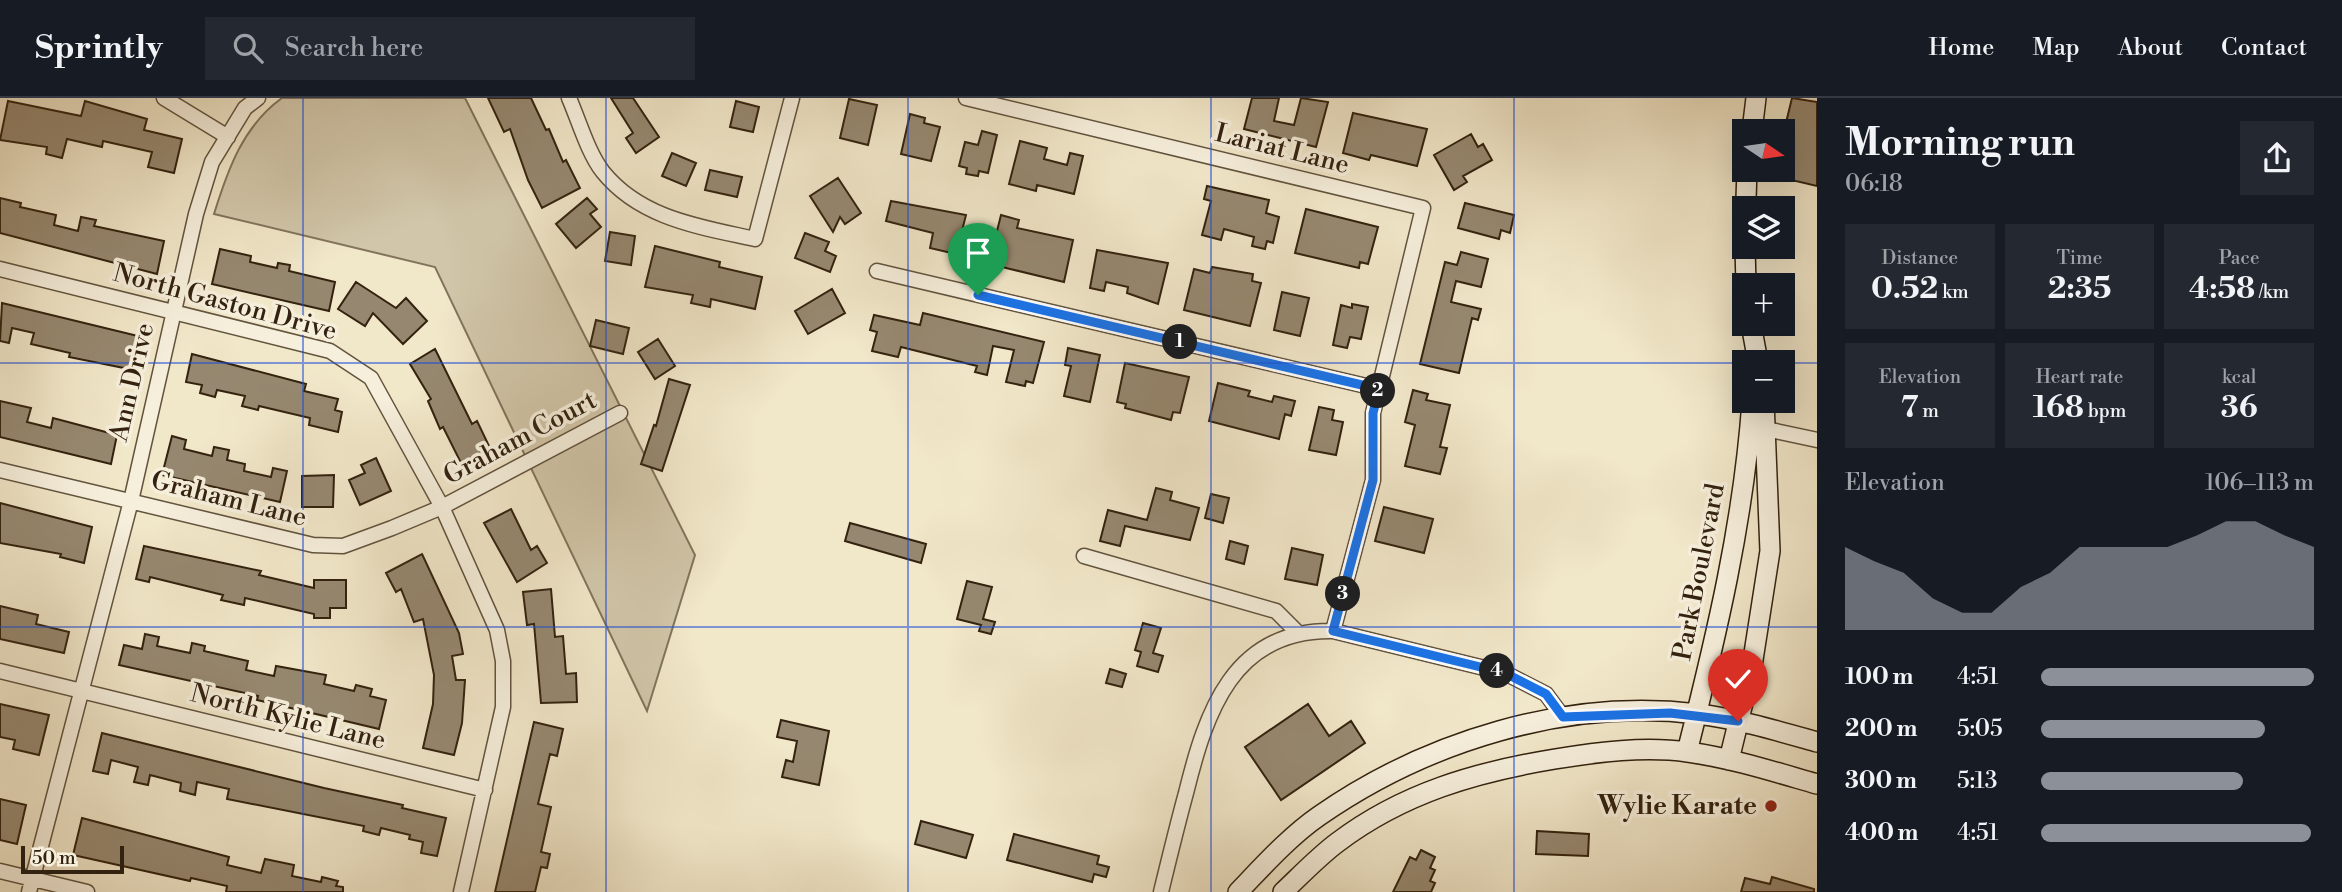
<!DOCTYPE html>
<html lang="en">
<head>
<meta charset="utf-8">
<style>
	:root { --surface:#171b24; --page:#242831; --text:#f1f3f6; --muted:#9ea1a6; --line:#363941; --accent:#8c9099 }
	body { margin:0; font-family:"Libre Bodoni",serif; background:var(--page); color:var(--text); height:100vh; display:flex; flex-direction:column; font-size:26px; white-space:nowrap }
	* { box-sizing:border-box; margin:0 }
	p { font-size:23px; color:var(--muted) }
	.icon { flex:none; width:38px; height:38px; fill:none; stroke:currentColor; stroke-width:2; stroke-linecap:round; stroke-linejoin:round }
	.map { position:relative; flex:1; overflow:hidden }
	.panel { display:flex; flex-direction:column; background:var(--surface); width:525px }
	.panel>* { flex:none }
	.needle { width:46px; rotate:103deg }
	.buttons { position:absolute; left:1732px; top:21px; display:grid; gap:14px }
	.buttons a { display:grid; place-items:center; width:63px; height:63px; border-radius:0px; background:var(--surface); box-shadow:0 7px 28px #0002; font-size:35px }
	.scale { position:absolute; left:21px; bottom:18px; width:103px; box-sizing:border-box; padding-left:7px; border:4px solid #33220f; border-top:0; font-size:19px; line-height:24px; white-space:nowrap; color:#33220f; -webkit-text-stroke:5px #f6efdc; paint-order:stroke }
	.pin { position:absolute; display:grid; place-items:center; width:60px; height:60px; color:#fff; margin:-72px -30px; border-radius:50% 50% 50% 0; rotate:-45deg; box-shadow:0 0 7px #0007 }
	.pin .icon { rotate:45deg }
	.km { position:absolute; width:35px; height:35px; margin:-18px; border-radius:50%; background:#222; color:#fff; font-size:19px; line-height:35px; text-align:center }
	.round { display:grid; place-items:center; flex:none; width:74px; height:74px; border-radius:0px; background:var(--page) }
	.head { display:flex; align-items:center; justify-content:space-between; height:119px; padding:0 28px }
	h1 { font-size:38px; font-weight:700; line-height:52px }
	.stats { display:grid; grid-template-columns:repeat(3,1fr); gap:10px; height:119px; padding:7px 28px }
	.stats div { display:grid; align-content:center; border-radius:0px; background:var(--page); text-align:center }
	.stats b { font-size:30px; font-weight:700 }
	.stats small { font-size:19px; font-weight:400 }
	.stats p { font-size:19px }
	.chart { height:196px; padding:14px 28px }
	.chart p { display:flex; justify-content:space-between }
	.chart svg { width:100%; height:126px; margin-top:7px; fill:var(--accent); opacity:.7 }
	ul { padding:0 28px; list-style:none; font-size:23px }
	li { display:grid; grid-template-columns:112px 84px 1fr; align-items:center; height:52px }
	li i { height:18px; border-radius:9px; background:var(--accent) }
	header { display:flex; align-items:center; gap:42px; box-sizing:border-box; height:98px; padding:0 35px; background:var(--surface); border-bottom:2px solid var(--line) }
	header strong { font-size:33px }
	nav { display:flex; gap:38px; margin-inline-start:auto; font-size:24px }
	.search { width:490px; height:63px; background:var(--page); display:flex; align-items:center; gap:18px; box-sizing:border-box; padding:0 24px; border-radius:0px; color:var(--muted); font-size:26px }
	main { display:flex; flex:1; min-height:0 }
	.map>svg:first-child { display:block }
	.green { fill:#d1c6a9; stroke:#82745c; stroke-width:2 }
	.building { fill:#968870; stroke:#33220f; stroke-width:2 }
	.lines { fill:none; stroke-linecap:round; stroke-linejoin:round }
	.street-casing { stroke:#62533e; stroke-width:17 }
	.secondary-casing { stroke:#33220f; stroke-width:22 }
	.street { stroke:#f6efdc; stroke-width:14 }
	.secondary { stroke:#f6efdc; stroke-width:19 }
	.route-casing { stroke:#fff; stroke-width:14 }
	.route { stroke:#1a73e8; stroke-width:9 }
	.grid { fill:none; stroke:#1d4ed8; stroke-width:2; stroke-opacity:0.55 }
	.poi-dot { fill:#8f2418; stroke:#f6efdc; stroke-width:2.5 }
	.labels { text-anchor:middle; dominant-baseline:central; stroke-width:7; stroke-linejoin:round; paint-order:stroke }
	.street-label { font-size:26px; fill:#33220f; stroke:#f6efdc }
	.poi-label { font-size:26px; font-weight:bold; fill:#33220f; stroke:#f6efdc; text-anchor:end }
</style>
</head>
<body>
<header>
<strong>Sprintly</strong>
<div class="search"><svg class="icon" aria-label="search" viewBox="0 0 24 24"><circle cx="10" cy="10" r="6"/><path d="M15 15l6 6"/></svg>Search here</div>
<nav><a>Home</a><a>Map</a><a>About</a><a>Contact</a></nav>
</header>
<main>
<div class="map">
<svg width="1817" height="794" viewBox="0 0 1817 794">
	<rect width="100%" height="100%" fill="#f1e7c9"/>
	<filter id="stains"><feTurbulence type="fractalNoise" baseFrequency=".00286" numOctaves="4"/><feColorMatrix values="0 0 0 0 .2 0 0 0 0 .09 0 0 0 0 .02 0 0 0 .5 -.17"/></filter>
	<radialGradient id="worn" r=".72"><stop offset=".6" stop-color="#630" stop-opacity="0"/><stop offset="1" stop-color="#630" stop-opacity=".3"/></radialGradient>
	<path class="green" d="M282,0H465L695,457L647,613L435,169L214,116C228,71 243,28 282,0Z"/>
	<path class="building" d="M488,0H531L546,32L549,31L563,64L566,62L580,90L542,110L528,82L510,31L504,34Z
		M611,0H633L659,39L636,55L626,40L633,35Z
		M1252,0H1279L1274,23L1294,27L1301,0L1328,4L1316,49L1244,31Z
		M1792,0L1817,4V88L1783,80V37Z
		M849,1L877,7L868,47L840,40Z
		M8,3L81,18L85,3L147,21L144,32L182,41L174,75L148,69L152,54L103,43L102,49L67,41L62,60L46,56L47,49L0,42Z
		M736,3L759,9L753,34L730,29Z
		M1353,15L1427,31L1417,68L1371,57L1369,62L1343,55Z
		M910,16L925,20L924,25L940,29L931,63L901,56Z
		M982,33L997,37L988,75L979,73L978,78L966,76L967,70L959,68L965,44L978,47Z
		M1471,36L1478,49L1483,46L1492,62L1463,78L1467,84L1454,92L1434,57Z
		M1020,43L1047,50L1044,61L1067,67L1070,55L1083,58L1074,96L1037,87L1036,93L1009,86Z
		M672,55L696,65L686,88L662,78Z
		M710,72L742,79L737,99L705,92Z
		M838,80L861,115L845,126L840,119L833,134L810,98Z
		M1207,88L1269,102L1266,115L1279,119L1273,145L1267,143L1265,151L1252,148L1254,139L1224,131L1221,142L1202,137L1211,103L1204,101Z
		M0,100L21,105L20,109L56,117L54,127L78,133L81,119L96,122L94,128L164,143L157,176L0,135Z
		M587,100L597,111L590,116L601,129L576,150L556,126Z
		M891,103L966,117L956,156L930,150L933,135L886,123Z
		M1465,105L1514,117L1510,135L1501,132L1499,141L1458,130Z
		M1306,111L1378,129L1368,166L1360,164L1359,170L1295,155Z
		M1001,117L1019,122L1017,130L1073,142L1064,184L1002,169L1005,156L992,153Z
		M610,134L635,138L631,167L605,163Z
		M805,135L829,144L825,153L836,158L830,174L795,160Z
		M655,148L720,164L719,169L762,179L755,211L711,201L710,209L691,205L693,197L645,189Z
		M220,151L251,158L250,164L277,170L278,165L290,167L289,173L335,184L329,213L212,186Z
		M1097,152L1168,165L1158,206L1127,195L1128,189L1106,184L1104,193L1090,190Z
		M1461,154L1488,161L1481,189L1456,183L1451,204L1481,211L1478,222L1472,220L1459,275L1420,266L1445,164L1457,167Z
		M1212,169L1253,176L1252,183L1261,185L1250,228L1184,212L1194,171L1210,175Z
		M356,184L396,210L406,200L427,223L403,246L373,215L365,228L338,211Z
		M832,191L845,215L808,236L795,213Z
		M1282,194L1309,200L1300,238L1274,232Z
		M2,205L142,239L134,272L69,259L70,255L31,246L34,235L12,230L9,245L0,243Z
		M1352,206L1368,209L1361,241L1350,239L1347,250L1333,247L1341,207L1352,210Z
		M923,215L1044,244L1033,285L1026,283L1025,288L1006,284L1014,252L993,248L987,277L975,274L977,268L901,249L898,259L872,253L877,234L870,232L874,217L920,227Z
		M596,222L629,230L623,256L590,248Z
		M658,241L675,268L655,281L638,254Z
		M1068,250L1100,257L1090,304L1064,298L1071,268L1065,267Z
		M435,251L472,326L477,323L490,350L461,365L443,329L440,331L428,303L431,301L410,266Z
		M192,256L306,286L304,293L338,301L335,312L342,314L338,334L309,327L310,320L259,308L258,312L242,308L245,298L217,292L215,299L200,295L202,287L186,284Z
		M1125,265L1189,279L1180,315L1173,314L1171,322L1125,310L1126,306L1117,304Z
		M669,281L690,287L662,373L641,366L654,327L656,328Z
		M1218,285L1250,293L1248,298L1272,304L1274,298L1295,303L1291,318L1285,316L1279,341L1209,323Z
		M1413,292L1428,296L1426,302L1450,307L1440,349L1447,350L1440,376L1405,368L1415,327L1405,324Z
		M0,303L31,310L27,324L51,330L53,320L117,337L111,366L0,339Z
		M1319,309L1334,312L1332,322L1343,324L1336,357L1309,352Z
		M172,338L186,342L184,351L212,358L214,349L229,352L227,362L245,366L244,373L271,379L273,370L287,373L280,404L162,377Z
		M376,360L391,393L360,407L349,382L365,375L361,367Z
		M334,377L333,409H302V378Z
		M1156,390L1172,394L1170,402L1199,410L1190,442L1125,428L1120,448L1100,443L1108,412L1147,422Z
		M1211,396L1229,400L1223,425L1205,420Z
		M0,405L92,429L84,465L60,459L61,456L0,445Z
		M1384,409L1433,421L1424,455L1375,443Z
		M511,411L531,452L537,448L547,465L517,484L484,425Z
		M850,425L926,446L921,465L845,443Z
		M1230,443L1248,448L1244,466L1226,461Z
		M144,448L261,473L259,477L314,490V482H346V510H330V520H314V516L245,500L244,507L221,502L223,497L150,479L149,484L136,481Z
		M1292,450L1323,457L1317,487L1285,481Z
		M422,456L459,535L463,556L452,558L456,582H465L462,625L454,657L423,650L433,606L434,577L423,521L414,524L401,491L396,494L386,475Z
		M967,483L992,489L983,521L995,524L991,536L979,533L981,527L957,521Z
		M551,491L555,539L563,538L566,576L576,575L577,604L541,605L534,526L527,527L523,494Z
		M0,508L38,517L36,526L69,534L64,555L0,541Z
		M1143,525L1161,530L1153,555L1163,558L1158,574L1137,568L1141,554L1135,552Z
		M145,536L159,539L157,548L190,555L192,545L205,548L204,553L248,563L246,572L274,578L276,568L326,577L324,586L354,593L356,587L372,591L370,598L386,602L379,631L257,602L258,598L119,567L124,547L142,551Z
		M1110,571L1126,576L1122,589L1106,585Z
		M0,606L49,617L39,657L13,651L15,642L0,639Z
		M1308,606L1329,638L1351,623L1365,645L1281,702L1245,649Z
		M781,622L829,633L819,687L782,679L786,662L793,664L797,643L777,639Z
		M534,624L563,631L557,658L550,656L538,706L551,709L541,754L550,756L547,770L541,769L535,794H495Z
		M102,635L324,690L403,707L402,710L446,720L437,758L421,755L423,744L409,741L410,737L381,730L379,737L363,733L364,728L227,701L229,691L197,684L195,697L180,693L181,685L150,677L148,687L134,684L138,669L111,662L108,676L93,673Z
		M0,701L26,707L17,746L0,742Z
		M82,720L229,759L227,767L261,775L265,761L294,767L292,778L321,784L322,779L338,783L336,788L343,789V794H226L227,788L191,780L190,783L73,757Z
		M921,723L973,737L966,760L915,746Z
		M1537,733L1589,736L1588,758L1536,756Z
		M1014,736L1099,758L1097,766L1109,769L1106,779L1094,776L1092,784L1007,762Z
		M1421,752L1435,759L1430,770L1435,772L1430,783L1435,785L1431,794H1393L1410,759L1416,762Z
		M1772,779L1814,791V794H1741L1745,780L1770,786Z"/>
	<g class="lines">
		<g class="street-casing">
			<path id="street" d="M164,0L228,39
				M569,0C579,23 588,55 603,74C641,121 701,129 755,141L792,0
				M966,0L1423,110L1373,315V382L1333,533
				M0,171L330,253L371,280L442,409L497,532L503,563V609L461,794
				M877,173L1379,291
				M1766,331L1817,342
				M0,372L313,447L343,448L392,430L442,409L620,315
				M1084,458L1276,513L1299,536
				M0,573L485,692
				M0,773L87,794
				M29,794L131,403L196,116L212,64L245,10L258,0
				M1161,794C1169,761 1177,728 1186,695C1206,614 1233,531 1333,533L1505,575L1546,596L1563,619"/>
		</g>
		<g class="secondary-casing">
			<path id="secondary" d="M1752,33L1756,0
				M1745,130L1747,72
				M1745,149L1746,187
				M1751,226L1758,264
				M1687,654C1716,539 1744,422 1752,303
				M1729,662L1752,568L1770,453L1764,303
				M1238,794C1263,768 1290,738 1319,718C1427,643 1566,600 1698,616C1738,621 1778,633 1817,644
				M1283,794C1301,777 1319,758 1338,744C1403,695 1476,674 1555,661C1598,654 1644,648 1688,654C1731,660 1775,674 1817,686"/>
		</g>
		<use href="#street" class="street"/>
		<use href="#secondary" class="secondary"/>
	</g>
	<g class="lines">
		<g class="route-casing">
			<path id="route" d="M978,197L1379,291L1373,315V382L1333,533L1505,575L1546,596L1563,619L1670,615L1738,623"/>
		</g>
		<use href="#route" class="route"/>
	</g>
	<path class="grid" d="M303,0V794M606,0V794M908,0V794M1211,0V794M1514,0V794M0,265H1745M1783,265H1817M0,529H1817"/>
	<circle class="poi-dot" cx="1771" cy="708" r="7"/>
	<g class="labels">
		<g class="street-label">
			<text transform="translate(1282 51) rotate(14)">Lariat Lane</text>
			<text transform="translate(225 204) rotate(15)">North Gaston Drive</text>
			<text transform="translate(132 284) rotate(-77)">Ann Drive</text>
			<text transform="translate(520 340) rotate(-28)">Graham Court</text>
			<text transform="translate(229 401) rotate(14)">Graham Lane</text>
			<text transform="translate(1699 474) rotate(-79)">Park Boulevard</text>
			<text transform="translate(288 619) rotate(14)">North Kylie Lane</text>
		</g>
		<g class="poi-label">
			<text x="1757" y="708">Wylie Karate</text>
		</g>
	</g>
	<rect width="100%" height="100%" filter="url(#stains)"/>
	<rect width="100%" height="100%" fill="url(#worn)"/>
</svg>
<div class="buttons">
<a><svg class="needle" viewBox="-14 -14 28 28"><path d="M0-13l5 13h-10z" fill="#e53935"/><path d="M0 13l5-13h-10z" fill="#9ea1a6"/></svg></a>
<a><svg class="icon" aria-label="layers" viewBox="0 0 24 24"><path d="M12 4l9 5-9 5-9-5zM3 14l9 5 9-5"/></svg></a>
<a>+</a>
<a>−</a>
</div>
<div class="scale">50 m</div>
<div class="pin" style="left:978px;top:197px;background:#1e9e55"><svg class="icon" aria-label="arrive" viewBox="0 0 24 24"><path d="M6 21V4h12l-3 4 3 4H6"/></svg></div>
<div class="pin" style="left:1738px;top:623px;background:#d93025"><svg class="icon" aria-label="check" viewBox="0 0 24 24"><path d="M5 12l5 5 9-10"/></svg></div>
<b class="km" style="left:1180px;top:244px">1</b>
<b class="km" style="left:1378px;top:293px">2</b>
<b class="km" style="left:1343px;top:496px">3</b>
<b class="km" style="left:1497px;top:573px">4</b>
</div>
<section class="panel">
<div class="head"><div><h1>Morning run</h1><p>06:18</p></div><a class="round"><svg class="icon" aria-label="share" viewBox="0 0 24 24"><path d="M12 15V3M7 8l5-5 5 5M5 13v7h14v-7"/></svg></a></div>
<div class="stats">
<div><p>Distance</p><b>0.52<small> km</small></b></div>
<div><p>Time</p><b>2:35</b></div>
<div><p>Pace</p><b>4:58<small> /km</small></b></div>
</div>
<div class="stats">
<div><p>Elevation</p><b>7<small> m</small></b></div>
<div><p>Heart rate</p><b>168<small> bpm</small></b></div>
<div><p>kcal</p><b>36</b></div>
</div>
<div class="chart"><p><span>Elevation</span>106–113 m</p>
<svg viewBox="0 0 160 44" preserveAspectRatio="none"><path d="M0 44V15L10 20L20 24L30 33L40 38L50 38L60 29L70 24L80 15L90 15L100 15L110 15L120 11L130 6L140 6L150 11L160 15V44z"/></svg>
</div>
<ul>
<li><b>100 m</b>4:51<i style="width:100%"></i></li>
<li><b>200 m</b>5:05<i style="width:82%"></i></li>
<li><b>300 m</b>5:13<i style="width:74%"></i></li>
<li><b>400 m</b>4:51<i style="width:99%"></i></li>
</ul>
</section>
</main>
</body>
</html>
